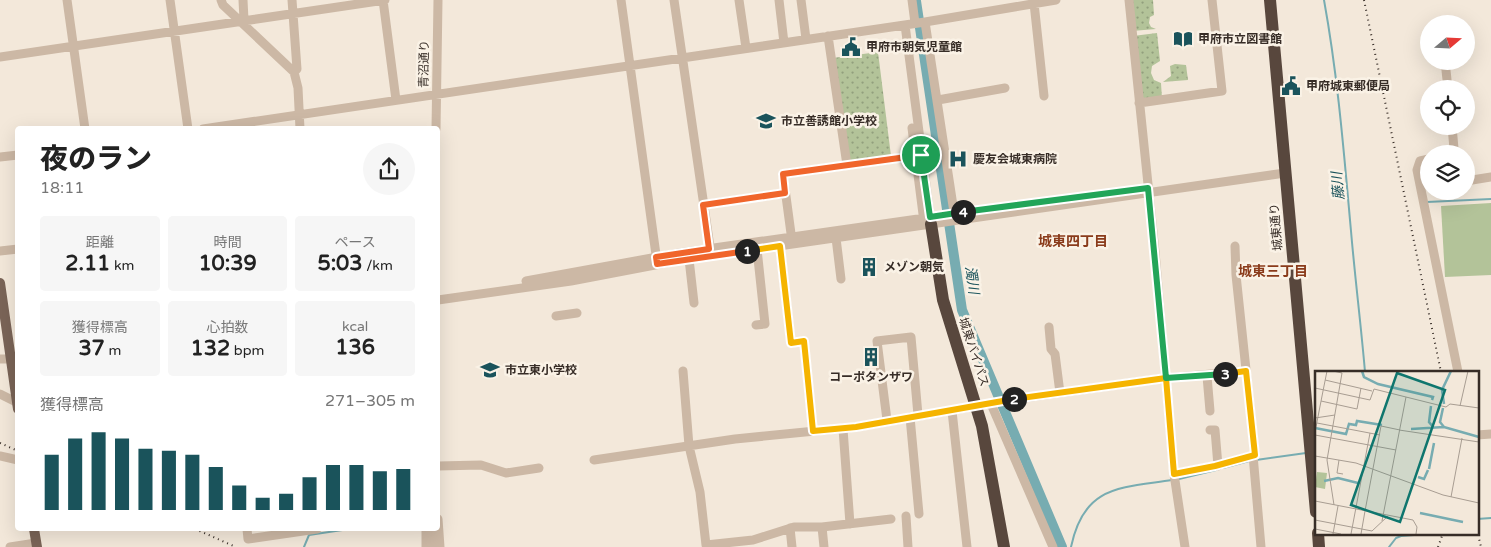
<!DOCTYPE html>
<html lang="ja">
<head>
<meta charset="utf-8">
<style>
	:root { --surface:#fff; --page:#f6f6f6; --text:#222; --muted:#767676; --accent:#1a535b }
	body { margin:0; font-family:"Varela Round","Noto Sans JP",sans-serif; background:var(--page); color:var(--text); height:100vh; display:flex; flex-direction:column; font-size:19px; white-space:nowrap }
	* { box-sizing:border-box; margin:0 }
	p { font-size:16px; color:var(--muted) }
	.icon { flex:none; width:28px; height:28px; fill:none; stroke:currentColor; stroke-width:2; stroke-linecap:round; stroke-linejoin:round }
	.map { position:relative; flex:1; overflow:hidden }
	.side { position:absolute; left:15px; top:126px; width:425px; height:405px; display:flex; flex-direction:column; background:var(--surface); border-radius:5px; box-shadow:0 5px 20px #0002 }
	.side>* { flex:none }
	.needle { width:32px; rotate:71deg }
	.controls { position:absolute; left:1420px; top:15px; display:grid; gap:10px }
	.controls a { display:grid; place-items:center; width:55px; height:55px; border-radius:50%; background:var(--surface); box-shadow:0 5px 20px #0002; font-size:25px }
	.pin { position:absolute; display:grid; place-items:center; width:42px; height:42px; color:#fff; margin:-21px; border:2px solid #fff; border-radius:50%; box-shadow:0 1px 5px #0007 }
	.km { position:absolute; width:25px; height:25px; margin:-12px; border-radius:50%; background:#222; color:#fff; font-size:14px; line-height:25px; text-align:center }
	.round { display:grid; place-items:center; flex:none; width:52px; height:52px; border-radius:26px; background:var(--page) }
	.summary { display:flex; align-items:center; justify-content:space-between; height:85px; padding:0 25px }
	h1 { font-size:28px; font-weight:800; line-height:38px }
	.stats { display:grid; grid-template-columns:repeat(3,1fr); gap:8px; height:85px; padding:5px 25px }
	.stats div { display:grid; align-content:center; border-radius:5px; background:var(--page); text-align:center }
	.stats b { font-size:21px; font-weight:800 }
	.stats small { font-size:14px; font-weight:400 }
	.stats p { font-size:14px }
	.chart { height:140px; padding:10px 25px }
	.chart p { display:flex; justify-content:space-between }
	.chart svg { width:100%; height:90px; margin-top:5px; stroke:var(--accent); stroke-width:6 }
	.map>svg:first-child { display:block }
	.grass { fill:#b3c399 }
	.park { fill:url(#park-dots) }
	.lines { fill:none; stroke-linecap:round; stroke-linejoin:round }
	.stream { stroke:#77acb1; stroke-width:2 }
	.river { stroke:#77acb1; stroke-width:10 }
	.minor { stroke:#ccb8a5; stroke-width:9 }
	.major { stroke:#7a6457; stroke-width:10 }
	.highway { stroke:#58473d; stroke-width:12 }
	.rail { stroke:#372d27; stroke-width:2; stroke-dasharray:1 4; stroke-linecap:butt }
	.split-1-casing { stroke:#fff; stroke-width:10 }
	.split-2-casing { stroke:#fff; stroke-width:10 }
	.split-3-casing { stroke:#fff; stroke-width:10 }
	.split-4-casing { stroke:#fff; stroke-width:10 }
	.split-5-casing { stroke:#fff; stroke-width:10 }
	.split-1 { stroke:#f0652b; stroke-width:6 }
	.split-2 { stroke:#f5b400; stroke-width:6 }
	.split-3 { stroke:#f5b400; stroke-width:6 }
	.split-4 { stroke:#22a559; stroke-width:6 }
	.split-5 { stroke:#22a559; stroke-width:6 }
	.labels { text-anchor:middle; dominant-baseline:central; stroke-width:5; stroke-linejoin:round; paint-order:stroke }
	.poi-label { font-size:12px; font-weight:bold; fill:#372d27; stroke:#faf2e6; text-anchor:start }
	.street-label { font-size:12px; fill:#372d27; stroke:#faf2e6 }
	.water-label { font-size:14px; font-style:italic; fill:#1a535b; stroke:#faf2e6 }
	.neighbourhood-label { font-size:14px; font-weight:bold; fill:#8a3b1b; stroke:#faf2e6 }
	.inset-river { fill:none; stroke:#77acb1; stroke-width:2.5 }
	.inset-road { fill:none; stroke:#a89d92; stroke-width:1 }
	.view { fill:#0f766e; fill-opacity:0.15; stroke:#0f766e; stroke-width:2.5 }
	.inset-edge { fill:none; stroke:#372d27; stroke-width:2.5 }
</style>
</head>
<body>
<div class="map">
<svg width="1491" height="547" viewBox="0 0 1491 547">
	<defs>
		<pattern id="park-dots" width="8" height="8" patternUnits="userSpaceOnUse" patternTransform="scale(1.25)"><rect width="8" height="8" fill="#b3c399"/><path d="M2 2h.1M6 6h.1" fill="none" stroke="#929f7d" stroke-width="1.8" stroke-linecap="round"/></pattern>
	</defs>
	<rect width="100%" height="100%" fill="#f3e8da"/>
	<path class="grass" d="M1491,203V275L1445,277L1441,206Z"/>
	<path class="park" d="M1129,0H1153L1154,15L1150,17L1149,23L1151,27L1156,29L1132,31Z
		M1157,33L1160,61L1152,66L1151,73L1154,80L1161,83L1162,99L1139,103L1133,36Z
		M878,52L891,156L850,162L833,58Z
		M1175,64L1186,65L1188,80L1163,82L1171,76L1170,66Z"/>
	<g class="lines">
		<path class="stream" d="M1324,0C1338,77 1344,154 1351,231C1355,278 1361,325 1365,372
			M1427,202L1491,199
			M1256,460L1306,453
			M1223,468L1249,461
			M1179,479L1216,470
			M1477,519L1491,518
			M304,547L309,535L349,529
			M1071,547C1084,485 1120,488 1172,480
			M1389,547L1396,538L1401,536L1440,533"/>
		<path class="river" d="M916,1L962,310L1062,547"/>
		<path class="minor" d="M67,0L85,129
			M170,0L188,129
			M221,0L223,5L294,72
			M243,0L244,20
			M292,0L297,69L294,72L298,88L300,129
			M383,0L396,100
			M621,0L657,262
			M674,0L711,254
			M739,0L746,48
			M779,0L784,43
			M801,0L806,39
			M912,0L915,23
			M1129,0L1155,252L1174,474L1185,547
			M1034,3L1044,96
			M925,22L955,219
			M905,25L931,223
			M828,36L847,165
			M0,57L385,0
			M1445,61L1448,89
			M938,100L1005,88
			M1139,103L1222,91L1212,0
			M912,128L924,222
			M203,129L925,22L1056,0
			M436,129L438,0
			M1449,154L1454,149L1452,126
			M0,157L18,155
			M1429,159L1420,161L1417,170L1458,372
			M1466,181L1491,177
			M703,205L785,193
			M836,238L841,279
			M792,241L783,174L921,155
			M780,246L791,343L804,341L813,431
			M0,251L18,249
			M689,259L694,303
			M526,281L679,253L967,212
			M438,300L571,281L681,260L1285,173
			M556,316L577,313
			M756,325L765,324L757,249
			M1049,327L1051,349L1055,354L1060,393
			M0,359H18
			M683,371L689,446L700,492L706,545L753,540L794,527H822L891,519
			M1207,376L1210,411
			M0,394L16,402
			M991,404L1053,547
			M952,411L967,547
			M910,417L919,514
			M887,420L877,341L911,337L918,415
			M843,429L850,524
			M1210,430H1215L1218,466
			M1477,435L1491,434
			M1253,455L1261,547
			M0,456L18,460
			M594,460L735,439L856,427L1010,400L1165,378L1246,371
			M438,466L481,465L506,473L539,468
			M1174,474L1215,466L1255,455L1236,275L1235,246
			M906,516L908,547
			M438,519L440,547
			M822,527L824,547
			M790,528L792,547
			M247,529L248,539L317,529
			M426,529V547
			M433,529V547
			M10,547L36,543"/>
		<path class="major" d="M0,283L18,409
			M34,529L37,547"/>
		<path class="highway" d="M1270,0L1316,512
			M931,224L943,300L982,426L1004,547
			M1318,533L1319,547"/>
		<path class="rail" d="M1364,0L1441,372
			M0,443L18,451
			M195,529L236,547
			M1477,530L1481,547
			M1438,547L1443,533"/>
	</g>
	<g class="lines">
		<g class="split-1-casing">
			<path id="split-1" d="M747,251L657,264L656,257L709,249L703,205L785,193L783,174L921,155"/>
		</g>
		<g class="split-2-casing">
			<path id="split-2" d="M747,251L780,246L791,343L804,341L813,431L856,427L1014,399"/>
		</g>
		<g class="split-3-casing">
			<path id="split-3" d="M1014,399L1166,378L1174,474L1215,466L1255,455L1246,371L1225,374"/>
		</g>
		<g class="split-4-casing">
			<path id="split-4" d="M963,212L1148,188L1166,378L1225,374"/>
		</g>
		<g class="split-5-casing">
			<path id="split-5" d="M921,155L930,217L963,212"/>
		</g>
		<use href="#split-1" class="split-1"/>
		<use href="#split-2" class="split-2"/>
		<use href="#split-3" class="split-3"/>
		<use href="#split-4" class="split-4"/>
		<use href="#split-5" class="split-5"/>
	</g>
	<defs>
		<g id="library-bare" transform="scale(1.5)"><path d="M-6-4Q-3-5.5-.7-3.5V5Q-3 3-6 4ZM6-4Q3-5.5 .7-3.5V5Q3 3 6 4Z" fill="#1a535b" stroke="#faf2e6" stroke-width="2.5" paint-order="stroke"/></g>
		<g id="civic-bare" transform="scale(1.5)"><path d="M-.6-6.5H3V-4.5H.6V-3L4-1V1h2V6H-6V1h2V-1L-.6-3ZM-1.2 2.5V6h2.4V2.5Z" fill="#1a535b" stroke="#faf2e6" stroke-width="2.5" paint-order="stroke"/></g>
		<g id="school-bare" transform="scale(1.5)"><path d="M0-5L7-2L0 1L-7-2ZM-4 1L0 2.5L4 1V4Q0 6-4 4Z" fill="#1a535b" stroke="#faf2e6" stroke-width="2.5" paint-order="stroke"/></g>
		<g id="hospital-bare" transform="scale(1.5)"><path d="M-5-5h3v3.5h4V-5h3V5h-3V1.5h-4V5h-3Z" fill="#1a535b" stroke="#faf2e6" stroke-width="2.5" paint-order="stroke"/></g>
		<g id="building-bare" transform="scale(1.5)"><path d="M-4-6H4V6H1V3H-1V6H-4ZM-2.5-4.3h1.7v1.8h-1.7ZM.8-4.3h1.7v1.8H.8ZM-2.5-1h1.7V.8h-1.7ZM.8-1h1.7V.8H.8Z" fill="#1a535b" stroke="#faf2e6" stroke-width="2.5" paint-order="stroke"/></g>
	</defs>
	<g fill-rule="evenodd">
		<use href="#library-bare" x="1183" y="39"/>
		<use href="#civic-bare" x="851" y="47"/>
		<use href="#civic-bare" x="1291" y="86"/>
		<use href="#school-bare" x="766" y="121"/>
		<use href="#hospital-bare" x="958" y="159"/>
		<use href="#building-bare" x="869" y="267"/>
		<use href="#building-bare" x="871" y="357"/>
		<use href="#school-bare" x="490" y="370"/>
	</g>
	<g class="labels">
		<g class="poi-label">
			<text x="1198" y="39">甲府市立図書館</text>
			<text x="866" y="47">甲府市朝気児童館</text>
			<text x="1306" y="86">甲府城東郵便局</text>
			<text x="781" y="121">市立善誘館小学校</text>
			<text x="973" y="159">慶友会城東病院</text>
			<text x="884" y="267">メゾン朝気</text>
			<text x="505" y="370">市立東小学校</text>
			<text x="871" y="377" text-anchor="middle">コーポタンザワ</text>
		</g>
		<g class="street-label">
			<text transform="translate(424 64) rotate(-89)">青沼通り</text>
			<text transform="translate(1276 227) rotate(-95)">城東通り</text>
			<text transform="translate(974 352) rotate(72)">城東バイパス</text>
		</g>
		<g class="water-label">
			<text transform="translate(1338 186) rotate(-95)">藤川</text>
			<text transform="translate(972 280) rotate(82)">濁川</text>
		</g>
		<g class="neighbourhood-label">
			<text x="1073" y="241">城東四丁目</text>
			<text x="1273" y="271">城東三丁目</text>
		</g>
	</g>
	<g transform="translate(1315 371)">
		<rect width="164" height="164" fill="#f3e8da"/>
		<path d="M2,101L12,102L10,118L0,116Z" fill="#b3c399"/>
		<path class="inset-river" d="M47,0L49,6L63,13L118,26L117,29M129,33L127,19L136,0M116,35L114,51L119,57M128,37L125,51L129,56M0,57L31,63L34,53L41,54L42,50L67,54M96,58L129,56L164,66M114,98L119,72M103,106L109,108L113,99M9,110L23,107L43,112M105,142L148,151"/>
		<path class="inset-road" d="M18,0L27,2L12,89L19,134M10,9L57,20M0,17L55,29L59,18L131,36L135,33L164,37M8,20L12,0M6,30L42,38L46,17M145,35L153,0M0,47L20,44M2,52L65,64M84,59L164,71M0,61L8,20M0,64L81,79M0,85L41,92L128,124L164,132M24,89L22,102L28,103M136,126L147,67M0,130L98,149L102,156L101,163M50,140L66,55L85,59M0,149L57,160L73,145M67,150L91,26M0,158L26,163M18,163L23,135M36,163L55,62M46,163L50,140"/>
		<path class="view" d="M82,2L130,19L85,151L36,134Z"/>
		<rect width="164" height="164" class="inset-edge"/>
	</g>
</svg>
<div class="controls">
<a><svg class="needle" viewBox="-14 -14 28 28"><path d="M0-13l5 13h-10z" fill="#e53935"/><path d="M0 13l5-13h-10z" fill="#767676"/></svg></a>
<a><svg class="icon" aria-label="locate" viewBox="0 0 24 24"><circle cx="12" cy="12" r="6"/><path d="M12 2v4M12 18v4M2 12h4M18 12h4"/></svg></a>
<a><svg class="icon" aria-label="layers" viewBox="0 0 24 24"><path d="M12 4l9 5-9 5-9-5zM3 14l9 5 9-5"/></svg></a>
</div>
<div class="pin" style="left:921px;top:155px;background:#1e9e55"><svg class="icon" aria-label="arrive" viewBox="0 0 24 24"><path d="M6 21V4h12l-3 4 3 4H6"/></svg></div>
<b class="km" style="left:747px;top:251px">1</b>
<b class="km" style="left:1014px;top:399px">2</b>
<b class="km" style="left:1225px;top:374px">3</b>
<b class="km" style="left:963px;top:212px">4</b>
<section class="side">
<div class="summary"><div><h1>夜のラン</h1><p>18:11</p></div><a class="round"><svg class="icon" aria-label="share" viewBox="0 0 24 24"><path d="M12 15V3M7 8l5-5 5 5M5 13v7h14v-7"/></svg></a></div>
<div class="stats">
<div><p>距離</p><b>2.11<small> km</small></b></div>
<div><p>時間</p><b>10:39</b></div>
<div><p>ペース</p><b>5:03<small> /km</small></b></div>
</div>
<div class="stats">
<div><p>獲得標高</p><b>37<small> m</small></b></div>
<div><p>心拍数</p><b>132<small> bpm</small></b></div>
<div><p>kcal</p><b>136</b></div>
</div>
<div class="chart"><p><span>獲得標高</span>271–305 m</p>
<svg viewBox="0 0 160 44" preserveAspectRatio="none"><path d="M5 44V17M15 44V9M25 44V6M35 44V9M45 44V14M55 44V15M65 44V17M75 44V23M85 44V32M95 44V38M105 44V36M115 44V28M125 44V22M135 44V22M145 44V25M155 44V24"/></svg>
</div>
</section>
</div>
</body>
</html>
